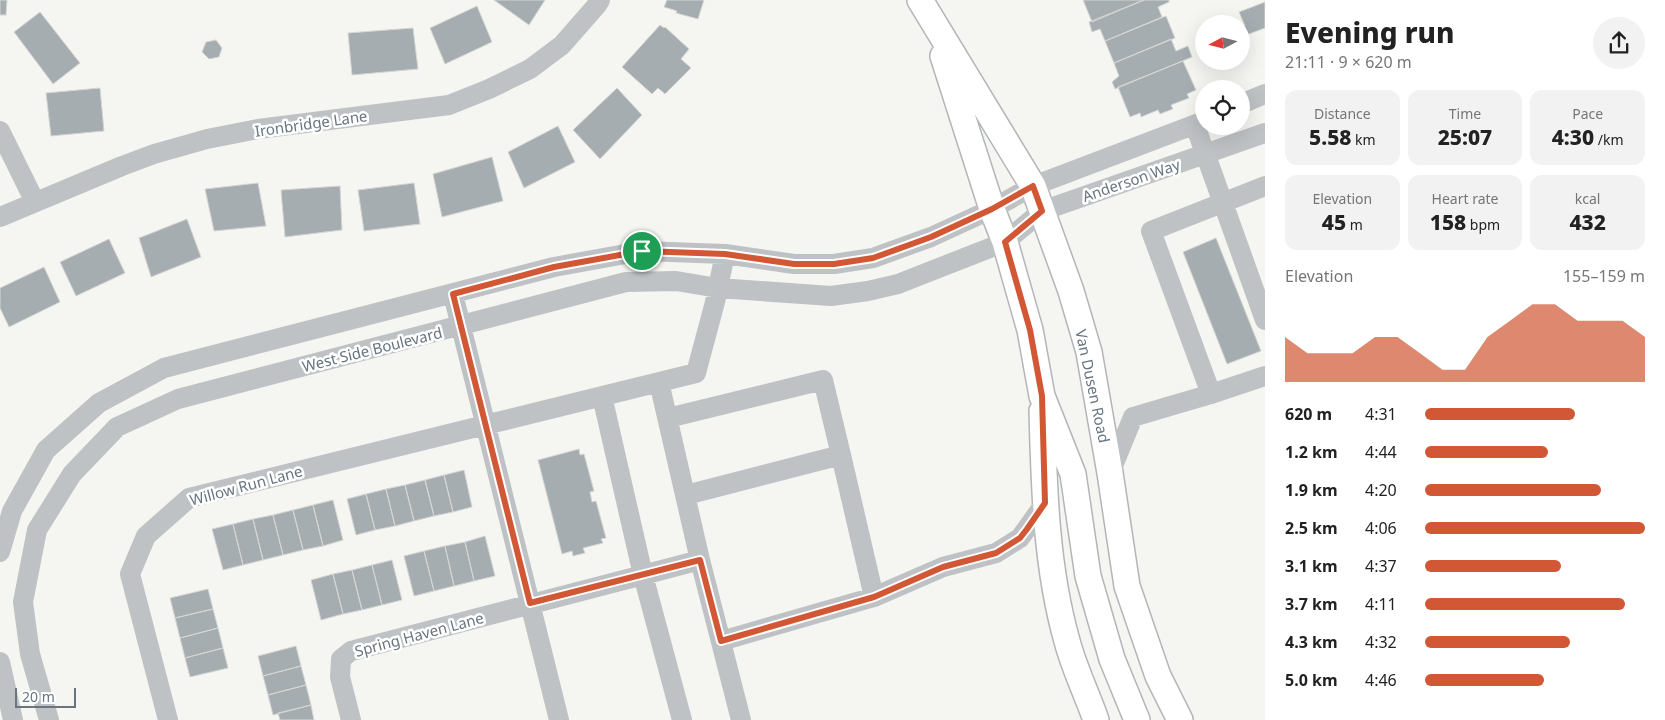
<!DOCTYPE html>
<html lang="en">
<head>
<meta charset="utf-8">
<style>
	:root { --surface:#fff; --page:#f2f2f2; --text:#222; --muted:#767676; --accent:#d25734 }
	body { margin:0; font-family:"Noto Sans",sans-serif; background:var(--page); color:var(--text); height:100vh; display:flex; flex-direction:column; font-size:19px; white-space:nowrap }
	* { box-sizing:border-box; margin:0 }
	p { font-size:16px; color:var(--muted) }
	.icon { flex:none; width:28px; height:28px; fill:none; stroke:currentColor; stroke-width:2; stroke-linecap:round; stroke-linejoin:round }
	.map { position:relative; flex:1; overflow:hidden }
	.sheet { display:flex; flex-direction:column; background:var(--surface); width:400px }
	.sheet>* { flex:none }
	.needle { width:32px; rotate:263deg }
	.buttons { position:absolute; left:1195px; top:15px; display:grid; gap:10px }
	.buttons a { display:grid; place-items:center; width:55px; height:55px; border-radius:50%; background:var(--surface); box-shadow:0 5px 20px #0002; font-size:25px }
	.scale { position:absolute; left:15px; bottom:12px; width:61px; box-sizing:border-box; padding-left:5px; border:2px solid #677580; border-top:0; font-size:14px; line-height:18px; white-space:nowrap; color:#677580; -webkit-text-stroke:4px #fff; paint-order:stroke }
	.pin { position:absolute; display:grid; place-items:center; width:42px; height:42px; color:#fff; margin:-21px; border:2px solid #fff; border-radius:50%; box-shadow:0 1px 5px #0007 }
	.round { display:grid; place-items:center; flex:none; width:52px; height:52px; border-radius:26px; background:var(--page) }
	.headline { display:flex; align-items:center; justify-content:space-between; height:85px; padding:0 20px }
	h1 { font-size:28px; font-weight:800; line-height:38px }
	.figures { display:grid; grid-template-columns:repeat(3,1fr); gap:8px; height:85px; padding:5px 20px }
	.figures div { display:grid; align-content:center; border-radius:12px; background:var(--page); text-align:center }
	.figures b { font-size:21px; font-weight:800 }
	.figures small { font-size:14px; font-weight:400 }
	.figures p { font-size:14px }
	.chart { height:140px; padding:10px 20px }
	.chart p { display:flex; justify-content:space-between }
	.chart svg { width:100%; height:90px; margin-top:5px; fill:var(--accent); opacity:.7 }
	ul { padding:0 20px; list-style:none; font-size:16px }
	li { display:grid; grid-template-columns:80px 60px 1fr; align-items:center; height:38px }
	li i { height:12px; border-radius:6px; background:var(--accent) }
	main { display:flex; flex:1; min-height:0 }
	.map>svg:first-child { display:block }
	.building { fill:#a5adb1; stroke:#d6d6d4 }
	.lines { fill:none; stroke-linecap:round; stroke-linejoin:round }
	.major-casing { stroke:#b2b6b9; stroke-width:28 }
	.minor { stroke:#bec2c5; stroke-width:20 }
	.major { stroke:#fff; stroke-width:25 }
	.route-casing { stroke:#fff; stroke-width:10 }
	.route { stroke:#d25734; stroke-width:6 }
	.labels { text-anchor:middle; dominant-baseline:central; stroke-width:5; stroke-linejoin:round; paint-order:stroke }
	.street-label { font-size:15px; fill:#677580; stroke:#fff }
</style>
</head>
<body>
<main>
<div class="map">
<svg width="1265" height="720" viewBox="0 0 1265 720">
	<rect width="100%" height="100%" fill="#f5f5f1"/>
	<path class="building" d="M0,0H7L6,15H0Z
		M494,0H545L529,25Z
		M667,0H704L698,19L676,13L677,11L664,7Z
		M1083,0H1144L1092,22Z
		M1144,0H1169V2L1158,7L1162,17L1105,41L1100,29L1092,32L1089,22Z
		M1265,2V28L1241,37V27L1245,26L1239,12Z
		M477,6L492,42L445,64L430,28Z
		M40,12L80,63L53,84L14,32Z
		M1166,16L1175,38L1114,63L1105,41Z
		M660,25L664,28L665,27L689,49L681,59L691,68L665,94L658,88L652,94L622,67Z
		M413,28L418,69L352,75L348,33Z
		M1171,39L1176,51L1188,46L1192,57L1115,89L1112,82L1119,76L1114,63Z
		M216,40L222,48L219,57L209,59L202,52L206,42Z
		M1183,61L1196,90L1187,94L1189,98L1171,105L1173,109L1160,114L1158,110L1141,117L1140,113L1130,117L1118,87Z
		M100,88L104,131L51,136L46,93Z
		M617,88L642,115L600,159L573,130Z
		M558,126L575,162L524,188L508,152Z
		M492,157L503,201L442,217L433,174Z
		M258,183L266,226L214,231L205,189Z
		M414,183L420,224L364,231L358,190Z
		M340,186L342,230L285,237L281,190Z
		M187,219L201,257L151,277L139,238Z
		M1216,238L1261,351L1227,364L1183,252Z
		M109,239L125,273L76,296L60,262Z
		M44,267L60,302L9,327L0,308V288Z
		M579,449L580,455L584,454L594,491L590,492L592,502L596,501L606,538L601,539L603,543L583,548L585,553L573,556L572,551L562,554L538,460Z
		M464,470L472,507L453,512L444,475Z
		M444,475L453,512L434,516L425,480Z
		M425,480L434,516L414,521L405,485Z
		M405,485L414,521L395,526L386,489Z
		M386,489L395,526L375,530L366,494Z
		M366,494L375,530L356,535L347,499Z
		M333,500L343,540L323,546L313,505Z
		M313,505L323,546L303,550L293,510Z
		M293,510L303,550L283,555L273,515Z
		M273,515L283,555L263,560L253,519Z
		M253,519L263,560L243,565L233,524Z
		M233,524L243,565L223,570L212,529Z
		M485,536L495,576L474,581L465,542Z
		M465,542L474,581L454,586L445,546Z
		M445,546L454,586L434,591L424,551Z
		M424,551L434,591L414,596L404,556Z
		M392,560L402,600L382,605L372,565Z
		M372,565L382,605L362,610L352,570Z
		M352,570L362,610L343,614L333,574Z
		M333,574L343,614L321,620L311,580Z
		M208,589L213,609L175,618L170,598Z
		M213,609L218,628L180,638L175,618Z
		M218,628L223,648L185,658L180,638Z
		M296,646L301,666L263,676L258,656Z
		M223,648L228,668L190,677L185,658Z
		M301,666L306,685L268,695L263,676Z
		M306,685L311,705L273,715L268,695Z
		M311,705L314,720H280L278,713Z"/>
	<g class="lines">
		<g class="major-casing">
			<path id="major" d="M920,0L1033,186L1071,291L1089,352L1110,473L1127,586L1158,676L1180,720
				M943,56L992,209L1005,242L1030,330L1042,396L1073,474L1088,576L1112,659L1137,720
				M1042,411C1044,488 1046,567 1067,641C1074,668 1087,694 1096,720"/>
		</g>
		<path class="minor" d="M1241,104L1265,94
			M1195,125L1265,320
			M0,131L35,202
			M0,217L122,166L154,154L207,139L258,129L449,105L489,89L530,69L562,45L597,5L600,0
			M453,294L559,720
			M659,382L700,560
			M1211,394L1151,231L1265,186
			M668,418L823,380L841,455
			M1110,473L1133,417L1211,394L1265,376
			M686,495L841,455L874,597
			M0,552L12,511L46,450L99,403L164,368L554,267L642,251L725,254L794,264H834L873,258L931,237L992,209L1033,186L1204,121
			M721,641L874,597L943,567L996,553L1020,538L1045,503
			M0,662L13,720
			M49,720L30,654L23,602L37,530L72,474L117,427L178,399L626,282L676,281L718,288L831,296L868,291L898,284L1005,242L1042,211L1265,133
			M168,720L130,574L146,536L189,498L696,373L715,302L725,254
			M351,720L340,677L341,659L351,651L643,575L602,396
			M682,720L643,575L700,560L741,720"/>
		<use href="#major" class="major"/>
	</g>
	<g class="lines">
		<g class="route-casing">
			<path id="route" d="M1033,186L1042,211L1005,242L1030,330L1042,396L1045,503L1027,529L1020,538L996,553L943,567L874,597L721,641L700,560L530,603L453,294L554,267L642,251L725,254L794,264H834L873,258L931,237L992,209Z"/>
		</g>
		<use href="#route" class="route"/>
	</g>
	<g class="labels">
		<g class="street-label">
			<text transform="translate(311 123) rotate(-8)">Ironbridge Lane</text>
			<text transform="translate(1131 180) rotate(-19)">Anderson Way</text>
			<text transform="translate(372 349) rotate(-14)">West Side Boulevard</text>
			<text transform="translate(1093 386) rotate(78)">Van Dusen Road</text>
			<text transform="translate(246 485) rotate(-15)">Willow Run Lane</text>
			<text transform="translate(419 634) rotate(-15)">Spring Haven Lane</text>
		</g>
	</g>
</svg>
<div class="buttons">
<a><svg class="needle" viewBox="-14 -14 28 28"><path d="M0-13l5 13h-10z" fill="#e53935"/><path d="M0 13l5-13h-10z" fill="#767676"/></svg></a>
<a><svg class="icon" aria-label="locate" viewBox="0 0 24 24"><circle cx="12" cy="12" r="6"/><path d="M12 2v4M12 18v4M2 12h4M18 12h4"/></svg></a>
</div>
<div class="scale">20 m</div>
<div class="pin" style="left:642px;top:251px;background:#1e9e55"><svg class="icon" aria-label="arrive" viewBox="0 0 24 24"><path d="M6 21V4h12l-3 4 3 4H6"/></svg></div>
</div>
<section class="sheet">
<div class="headline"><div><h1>Evening run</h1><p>21:11 · 9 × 620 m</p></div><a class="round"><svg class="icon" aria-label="share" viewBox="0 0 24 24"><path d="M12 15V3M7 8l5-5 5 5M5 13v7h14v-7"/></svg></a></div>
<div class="figures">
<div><p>Distance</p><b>5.58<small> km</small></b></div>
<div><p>Time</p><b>25:07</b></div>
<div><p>Pace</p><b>4:30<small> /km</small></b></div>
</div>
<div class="figures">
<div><p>Elevation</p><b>45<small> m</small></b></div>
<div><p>Heart rate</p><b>158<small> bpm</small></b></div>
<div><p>kcal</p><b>432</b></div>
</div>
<div class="chart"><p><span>Elevation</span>155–159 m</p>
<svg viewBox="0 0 160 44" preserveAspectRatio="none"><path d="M0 44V22L10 30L20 30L30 30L40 22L50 22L60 30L70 38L80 38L90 22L100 14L110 6L120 6L130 14L140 14L150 14L160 22V44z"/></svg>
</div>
<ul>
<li><b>620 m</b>4:31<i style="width:68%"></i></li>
<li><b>1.2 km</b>4:44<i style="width:56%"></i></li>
<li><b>1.9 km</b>4:20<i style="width:80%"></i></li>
<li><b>2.5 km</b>4:06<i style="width:100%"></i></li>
<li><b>3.1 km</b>4:37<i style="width:62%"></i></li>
<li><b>3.7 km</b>4:11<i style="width:91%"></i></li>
<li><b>4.3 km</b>4:32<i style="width:66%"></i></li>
<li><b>5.0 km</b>4:46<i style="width:54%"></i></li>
</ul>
</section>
</main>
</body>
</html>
